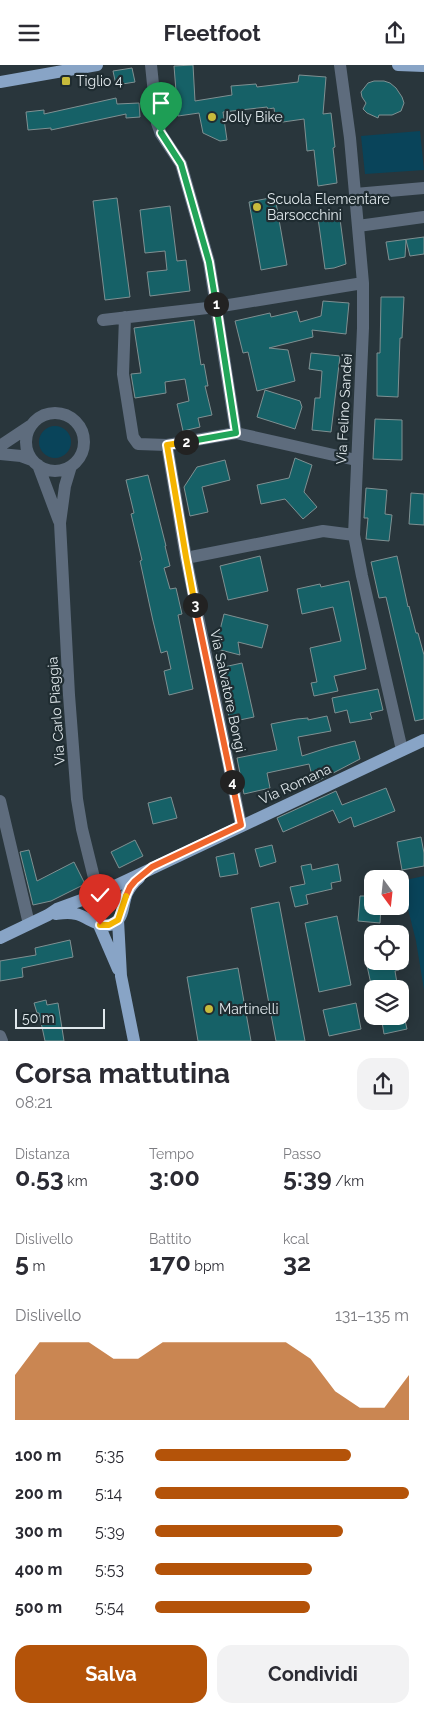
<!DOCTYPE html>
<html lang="it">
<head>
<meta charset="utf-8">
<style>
	:root { --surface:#fff; --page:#f2f2f3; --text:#2b2b33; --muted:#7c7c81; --accent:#b45309 }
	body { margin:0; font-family:Raleway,sans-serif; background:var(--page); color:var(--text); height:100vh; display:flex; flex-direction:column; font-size:19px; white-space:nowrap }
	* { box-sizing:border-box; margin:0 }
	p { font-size:16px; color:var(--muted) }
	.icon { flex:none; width:28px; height:28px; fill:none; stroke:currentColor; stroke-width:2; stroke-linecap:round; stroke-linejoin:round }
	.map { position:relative; height:976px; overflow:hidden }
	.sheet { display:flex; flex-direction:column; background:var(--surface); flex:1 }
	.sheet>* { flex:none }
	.needle { width:32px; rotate:165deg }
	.fabs { position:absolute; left:364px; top:805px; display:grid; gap:10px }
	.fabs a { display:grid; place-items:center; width:45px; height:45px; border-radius:10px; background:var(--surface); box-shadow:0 2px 12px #0003; font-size:25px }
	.scale { position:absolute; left:15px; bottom:12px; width:90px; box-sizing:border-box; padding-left:5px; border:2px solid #e0e8ec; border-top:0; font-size:14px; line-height:18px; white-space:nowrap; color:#e0e8ec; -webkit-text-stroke:4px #1f2c31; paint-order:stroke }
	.pin { position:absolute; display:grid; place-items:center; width:42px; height:42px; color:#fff; margin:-51px -21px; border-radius:50% 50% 50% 0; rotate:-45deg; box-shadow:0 0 5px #0007 }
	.pin .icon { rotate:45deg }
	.km { position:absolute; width:25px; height:25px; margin:-12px; border-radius:50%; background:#222; color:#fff; font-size:14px; line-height:25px; text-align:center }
	.round { display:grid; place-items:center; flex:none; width:52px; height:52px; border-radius:15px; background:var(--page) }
	.summary { display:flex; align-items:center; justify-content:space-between; height:85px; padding:0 15px }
	h1 { font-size:28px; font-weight:700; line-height:38px }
	.stats { display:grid; grid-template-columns:repeat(3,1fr); gap:8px; height:85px; padding:5px 15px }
	.stats div { display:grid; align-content:center }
	.stats b { font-size:25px; font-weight:700 }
	.stats small { font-size:14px; font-weight:400 }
	.stats p { font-size:14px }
	.chart { height:140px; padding:10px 15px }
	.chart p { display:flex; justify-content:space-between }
	.chart svg { width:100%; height:90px; margin-top:5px; fill:var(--accent); opacity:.7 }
	.cta { display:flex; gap:10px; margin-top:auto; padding:10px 15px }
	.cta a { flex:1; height:58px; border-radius:15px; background:var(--accent); color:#fff; font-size:20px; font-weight:700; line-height:58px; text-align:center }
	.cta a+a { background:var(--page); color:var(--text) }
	ul { padding:0 15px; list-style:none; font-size:16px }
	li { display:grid; grid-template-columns:80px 60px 1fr; align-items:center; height:38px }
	li i { height:12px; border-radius:6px; background:var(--accent) }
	header { display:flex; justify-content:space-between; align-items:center; height:65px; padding:0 15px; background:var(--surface); font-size:22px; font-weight:700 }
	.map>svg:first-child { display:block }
	.green { fill:#09445a }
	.building { fill:#166167; stroke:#7f9092 }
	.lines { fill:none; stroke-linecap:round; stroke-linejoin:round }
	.minor { stroke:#5e6c7d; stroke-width:12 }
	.major { stroke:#88a4c6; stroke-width:12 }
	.split-1-casing { stroke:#fff; stroke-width:10 }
	.split-2-casing { stroke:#fff; stroke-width:10 }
	.split-3-casing { stroke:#fff; stroke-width:10 }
	.split-4-casing { stroke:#fff; stroke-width:10 }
	.split-5-casing { stroke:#fff; stroke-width:10 }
	.split-6-casing { stroke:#fff; stroke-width:10 }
	.split-1 { stroke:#22a559; stroke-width:6 }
	.split-2 { stroke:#22a559; stroke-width:6 }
	.split-3 { stroke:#f5b400; stroke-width:6 }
	.split-4 { stroke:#f0652b; stroke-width:6 }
	.split-5 { stroke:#f0652b; stroke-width:6 }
	.split-6 { stroke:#f5b400; stroke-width:6 }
	.poi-dot { fill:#c7bb3c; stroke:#1f2c31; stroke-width:2 }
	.labels { text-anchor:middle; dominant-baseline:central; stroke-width:4.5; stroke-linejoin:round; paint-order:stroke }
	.poi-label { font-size:14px; fill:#e0e8ec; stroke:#1f2c31; text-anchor:start }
	.street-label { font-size:14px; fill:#e0e8ec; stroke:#1f2c31 }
</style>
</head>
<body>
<header><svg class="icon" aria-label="menu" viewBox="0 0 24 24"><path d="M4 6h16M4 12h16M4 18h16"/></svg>Fleetfoot<svg class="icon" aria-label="share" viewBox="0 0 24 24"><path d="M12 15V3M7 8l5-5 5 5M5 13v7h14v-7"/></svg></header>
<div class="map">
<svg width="424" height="976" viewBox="0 0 424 976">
	<rect width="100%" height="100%" fill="#29363c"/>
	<path class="green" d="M420,66L424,105L365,109L361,71Z
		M39 377a16 16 0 1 1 32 0a16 16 0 1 1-32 0Z
		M424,811V925L416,876L401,816Z"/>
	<path class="building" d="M193,0L195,36L232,30L231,21L256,19L257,22L298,17L299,10L326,12L323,49L331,48L335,82L333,83L337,118L318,121L314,85L307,86L304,54L276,58L274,43L268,44L267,42L223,47L227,75L220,76L203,68L199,48L178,51L174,1Z
		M132,3L135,17L116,20L113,6Z
		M374,16H384L390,18L396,23L402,32L404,38L401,46L392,50H379L378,53L367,48L363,44L366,38L362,32L361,27L368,18Z
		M116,33L117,39L139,38L140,52L126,53V49L51,65V63L28,65L26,47L44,45V49Z
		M275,132L287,200L261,205L249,137Z
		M117,133L130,232L105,235L93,136Z
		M170,141L177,196L186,195L190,226L150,231L147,207L167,205L165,186L145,188L140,145Z
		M328,152L340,154L346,199L334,203L325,204L318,153Z
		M424,172V189L410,191L406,175L405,192L389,195L386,177Z
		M381,232H404L402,273H400L398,332L377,331V288H380Z
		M323,236L349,238L346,269L312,265L313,272L269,283L288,285L295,316L257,326L248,287L243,288L235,256L270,248L271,252L297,246L300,257L321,251Z
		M194,255L201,300L204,299L208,321H205L212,350L198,353L200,362L183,366L177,339L189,336L185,314L165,317L166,328L135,333L131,309L141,308L134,263Z
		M311,288L340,291L331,367L312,365L315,333H320L322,306L309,304Z
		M265,325L300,336L302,342L295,364L257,352Z
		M375,354L402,355V395L373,394Z
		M295,393L312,400L304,427L317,442L303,454L285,434L261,439L257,420L289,413Z
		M225,395L230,415L202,422L208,447L190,451L184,422L197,402Z
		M148,410L166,481H165L170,501L164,503L170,524L176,523L182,549L178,550L193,624L169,630L164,606L171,604L167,586L161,588L153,556L140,496L142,495L131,449L134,448L126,415Z
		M366,423L387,425L385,449L392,450L389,476L366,474L368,453H364Z
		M411,428L424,429V460L409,459Z
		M260,491L268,526L228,535L220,501Z
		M397,491L408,542L409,541L416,568H418L424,590V654L415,656L386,532L379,533L371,497Z
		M349,516L366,604L334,611L338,626L314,631L311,618L317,617L310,583L341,576L333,542L302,549L297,524L320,519L321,522Z
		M224,549L268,560L262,583L238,577L240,590L213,583L216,568L219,569Z
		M242,598L254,652L230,657L219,603Z
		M378,624L383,645L370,648L372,654L350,658L347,645L335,648L332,633Z
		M327,651L331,666L298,672L302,691L330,682L355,676L360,694L314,718L309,699L267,708L270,723L244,729L237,693L277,685L271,659L297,654L308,653V655Z
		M386,723L395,746L354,762L351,752L339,758L333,745L283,767L277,753L336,726L342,740Z
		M171,732L177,753L153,759L148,738Z
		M421,772L424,788V801L402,805L397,777Z
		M135,775L143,791L119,803L111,787Z
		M272,780L276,797L260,802L255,784Z
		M29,785L37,816L74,797L85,819L51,836L33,840L20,787Z
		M234,788L238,809L220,812L216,792Z
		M311,799L312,805L338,799L341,816L331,818L332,824L306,830L308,839L295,842L290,822L305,819L301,801Z
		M360,831H372V841H381L380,858L358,856Z
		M279,837L305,976H276L251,843Z
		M337,851L351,920L319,927L305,858Z
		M70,875L73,892L22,903L23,912L0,916V896L36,890L35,883Z
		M366,896H397L399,905L395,906L398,924H372Z
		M238,903L251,976H198L187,912Z
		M46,935L47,940L58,938L64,976H45L39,948H37L34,938Z
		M356,938L361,964L329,971L323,945Z
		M381,951H404L407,964L384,969Z"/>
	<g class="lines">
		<path class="minor" d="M151,0L157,58L161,69L181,99L209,197L236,368
			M340,0L350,73L363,218V263L354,470L362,511L402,685
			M355,129L424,123
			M358,161L424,152
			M125,252L123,309L133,372L138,379L167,380L236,368L356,395
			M103,255L216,242L363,218
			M26 377a29 29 0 1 1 58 0a29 29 0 1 1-58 0Z
			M167,380L186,493L241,760
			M0,381L30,361
			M0,389L21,391L32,395
			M38,400L59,456
			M71,401L65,421L60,458L69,630L77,734L82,764L98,829
			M186,493L323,466L354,470
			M0,736L29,859
			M0,971L2,976"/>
		<path class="major" d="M398,0L424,1
			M0,17L97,0
			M56,849C63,848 69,847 76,849C89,852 103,867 116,857C124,851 123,837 127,828C130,822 134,817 139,813
			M118,855L121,911L134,976
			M99,860L118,904
			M0,873L48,850L57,844L98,829L424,675"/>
	</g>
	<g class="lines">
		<g class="split-1-casing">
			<path id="split-1" d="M161,68L181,99L209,197L216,239"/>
		</g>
		<g class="split-2-casing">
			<path id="split-2" d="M186,377L236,368L216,239"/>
		</g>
		<g class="split-3-casing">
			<path id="split-3" d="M186,377L167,380L186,492L195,540"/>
		</g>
		<g class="split-4-casing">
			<path id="split-4" d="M195,540L232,717"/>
		</g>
		<g class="split-5-casing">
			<path id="split-5" d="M126,831L130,822L135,816L152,802L241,760L232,717"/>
		</g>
		<g class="split-6-casing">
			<path id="split-6" d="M100,860H109L118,855L126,831"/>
		</g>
		<use href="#split-1" class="split-1"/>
		<use href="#split-2" class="split-2"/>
		<use href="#split-3" class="split-3"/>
		<use href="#split-4" class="split-4"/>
		<use href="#split-5" class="split-5"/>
		<use href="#split-6" class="split-6"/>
	</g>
	<g class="poi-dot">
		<rect x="61" y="11" width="10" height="10" rx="2.5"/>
		<circle cx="212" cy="52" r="5"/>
		<circle cx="257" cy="142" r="5"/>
		<circle cx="209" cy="944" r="5"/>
	</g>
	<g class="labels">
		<g class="poi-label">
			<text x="76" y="16">Tiglio 4</text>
			<text x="222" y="52">Jolly Bike</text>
			<text x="267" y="134">Scuola Elementare<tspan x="267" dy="16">Barsocchini</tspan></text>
			<text x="219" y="944">Martinelli</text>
		</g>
		<g class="street-label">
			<text transform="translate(344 344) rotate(-87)">Via Felino Sandei</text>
			<text transform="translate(228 626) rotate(78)">Via Salvatore Bongi</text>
			<text transform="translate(56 646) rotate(-94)">Via Carlo Piaggia</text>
			<text transform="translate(295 719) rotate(-25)">Via Romana</text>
		</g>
	</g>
</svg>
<div class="fabs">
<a><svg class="needle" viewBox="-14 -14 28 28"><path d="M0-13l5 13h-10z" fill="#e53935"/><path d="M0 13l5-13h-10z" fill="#7c7c81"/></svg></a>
<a><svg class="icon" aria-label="locate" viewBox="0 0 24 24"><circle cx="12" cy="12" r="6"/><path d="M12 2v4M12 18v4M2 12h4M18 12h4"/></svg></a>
<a><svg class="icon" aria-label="layers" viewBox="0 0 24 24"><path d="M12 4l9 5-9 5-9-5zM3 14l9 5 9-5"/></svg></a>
</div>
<div class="scale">50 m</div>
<div class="pin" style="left:161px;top:68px;background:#1e9e55"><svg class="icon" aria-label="arrive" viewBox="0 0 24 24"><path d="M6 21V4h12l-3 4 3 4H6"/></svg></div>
<div class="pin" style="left:100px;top:860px;background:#d93025"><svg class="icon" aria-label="check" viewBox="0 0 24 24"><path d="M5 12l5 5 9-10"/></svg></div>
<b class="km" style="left:216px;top:239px">1</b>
<b class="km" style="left:186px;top:377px">2</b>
<b class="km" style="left:195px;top:540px">3</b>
<b class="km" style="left:232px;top:717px">4</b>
</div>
<section class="sheet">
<div class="summary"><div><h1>Corsa mattutina</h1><p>08:21</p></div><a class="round"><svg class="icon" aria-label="share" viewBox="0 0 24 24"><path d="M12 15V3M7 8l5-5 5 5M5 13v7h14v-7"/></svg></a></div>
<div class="stats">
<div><p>Distanza</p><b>0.53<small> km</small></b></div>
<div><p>Tempo</p><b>3:00</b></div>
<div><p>Passo</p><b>5:39<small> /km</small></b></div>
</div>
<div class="stats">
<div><p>Dislivello</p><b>5<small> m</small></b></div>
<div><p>Battito</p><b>170<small> bpm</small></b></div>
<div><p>kcal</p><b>32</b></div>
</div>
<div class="chart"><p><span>Dislivello</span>131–135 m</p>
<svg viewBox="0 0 160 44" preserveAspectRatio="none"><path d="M0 44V22L10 6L20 6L30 6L40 14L50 14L60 6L70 6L80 6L90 6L100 6L110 6L120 14L130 30L140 38L150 38L160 22V44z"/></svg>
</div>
<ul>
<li><b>100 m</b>5:35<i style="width:77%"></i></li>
<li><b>200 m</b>5:14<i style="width:100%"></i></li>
<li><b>300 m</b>5:39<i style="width:74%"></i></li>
<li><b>400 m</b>5:53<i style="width:62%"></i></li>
<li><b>500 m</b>5:54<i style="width:61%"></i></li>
</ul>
<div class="cta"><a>Salva</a><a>Condividi</a></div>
</section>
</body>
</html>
